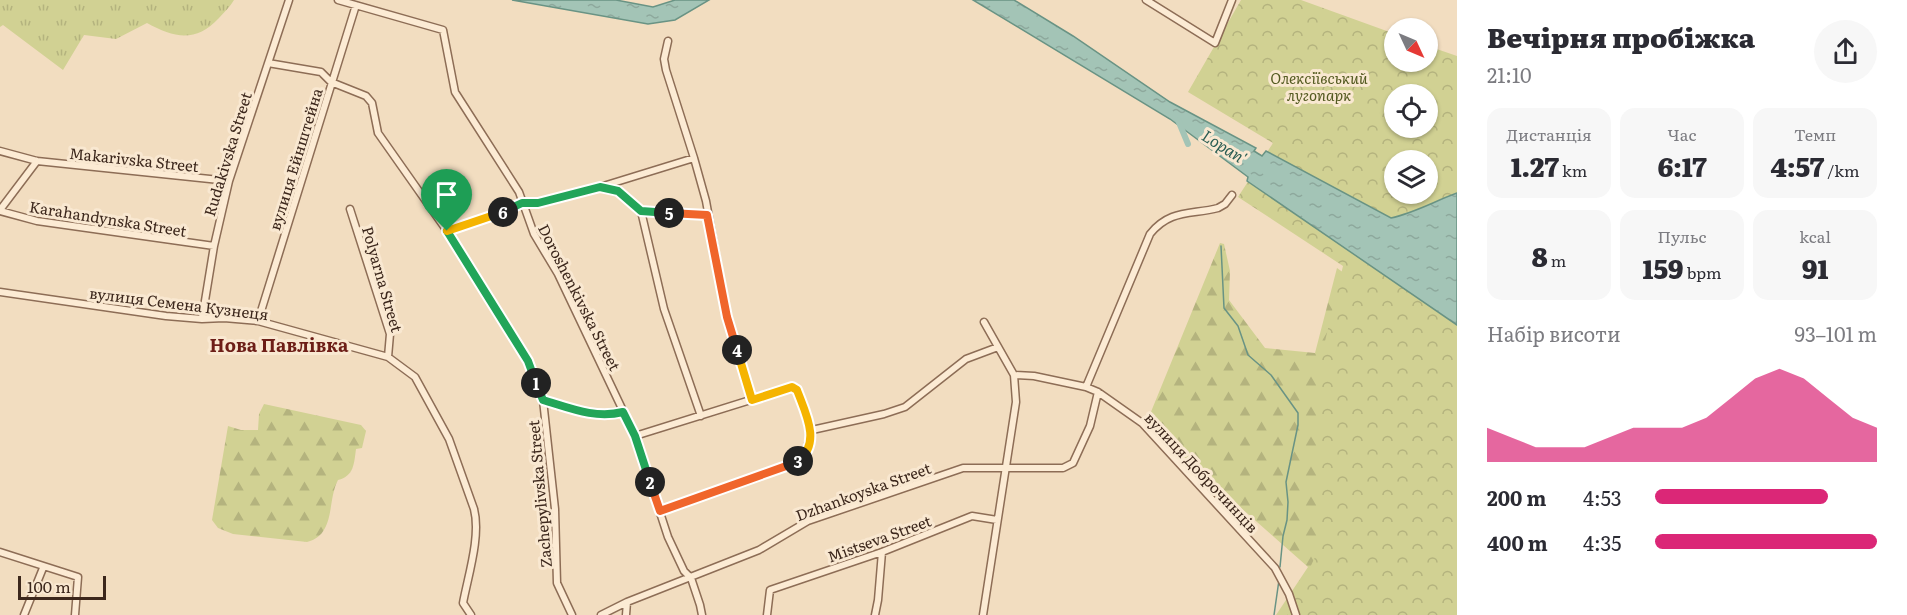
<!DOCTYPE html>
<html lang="uk">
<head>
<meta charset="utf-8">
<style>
	:root { --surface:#fff; --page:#f7f7f7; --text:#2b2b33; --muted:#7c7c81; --accent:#db2777 }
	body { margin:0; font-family:Literata,serif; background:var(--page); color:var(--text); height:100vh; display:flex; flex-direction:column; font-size:22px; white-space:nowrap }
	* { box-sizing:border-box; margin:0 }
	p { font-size:20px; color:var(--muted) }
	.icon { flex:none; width:33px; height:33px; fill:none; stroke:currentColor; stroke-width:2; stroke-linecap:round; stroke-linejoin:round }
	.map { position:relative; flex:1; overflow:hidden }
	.sheet { display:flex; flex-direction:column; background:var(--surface); width:450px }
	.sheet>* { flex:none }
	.needle { width:39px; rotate:134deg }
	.tools { position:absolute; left:1384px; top:18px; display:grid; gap:12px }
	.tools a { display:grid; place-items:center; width:54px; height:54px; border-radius:50%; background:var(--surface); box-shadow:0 2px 4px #0004; font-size:30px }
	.scale { position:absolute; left:18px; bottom:15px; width:88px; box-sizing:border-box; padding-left:6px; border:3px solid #3c271c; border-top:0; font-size:16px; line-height:21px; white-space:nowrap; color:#3c271c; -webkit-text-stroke:4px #f9e8d1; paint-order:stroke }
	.pin { position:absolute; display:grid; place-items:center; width:51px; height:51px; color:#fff; margin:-62px -26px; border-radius:50% 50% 50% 0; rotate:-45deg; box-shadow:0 0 6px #0007 }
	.pin .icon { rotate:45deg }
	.km { position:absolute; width:30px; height:30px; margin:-15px; border-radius:50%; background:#222; color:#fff; font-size:16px; line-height:30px; text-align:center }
	.round { display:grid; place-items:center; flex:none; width:63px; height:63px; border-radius:32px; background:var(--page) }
	.headline { display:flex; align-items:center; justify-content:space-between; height:102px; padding:0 30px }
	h1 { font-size:27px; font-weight:800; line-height:45px }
	.stats { display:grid; grid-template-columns:repeat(3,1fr); gap:9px; height:102px; padding:6px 30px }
	.stats div { display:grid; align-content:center; border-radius:15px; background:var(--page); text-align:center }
	.stats b { font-size:26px; font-weight:800 }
	.stats small { font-size:16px; font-weight:400 }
	.stats p { font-size:16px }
	.chart { height:168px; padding:12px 30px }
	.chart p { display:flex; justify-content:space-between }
	.chart svg { width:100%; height:108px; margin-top:6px; fill:var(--accent); opacity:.7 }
	ul { padding:0 30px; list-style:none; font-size:20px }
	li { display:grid; grid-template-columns:96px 72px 1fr; align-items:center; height:45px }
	li i { height:15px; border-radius:8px; background:var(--accent) }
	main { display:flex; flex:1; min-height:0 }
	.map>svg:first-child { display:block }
	.grass { fill:url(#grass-tufts) }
	.forest { fill:url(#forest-firs) }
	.park { fill:url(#park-crowns); fill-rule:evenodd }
	.water { fill:url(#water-ripples); stroke:#699384; stroke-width:1.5 }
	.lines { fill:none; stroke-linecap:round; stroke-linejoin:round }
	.stream { stroke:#699384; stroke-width:1.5 }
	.canal { stroke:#a3c4b6; stroke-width:6 }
	.minor-casing { stroke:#8d6d56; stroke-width:9 }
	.minor { stroke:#fcebd4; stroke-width:6 }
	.split-1-casing { stroke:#fff; stroke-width:12 }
	.split-2-casing { stroke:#fff; stroke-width:12 }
	.split-3-casing { stroke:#fff; stroke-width:12 }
	.split-4-casing { stroke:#fff; stroke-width:12 }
	.split-5-casing { stroke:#fff; stroke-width:12 }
	.split-6-casing { stroke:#fff; stroke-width:12 }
	.split-7-casing { stroke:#fff; stroke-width:12 }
	.split-1 { stroke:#22a559; stroke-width:8 }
	.split-2 { stroke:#22a559; stroke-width:8 }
	.split-3 { stroke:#f0652b; stroke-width:8 }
	.split-4 { stroke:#f5b400; stroke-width:8 }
	.split-5 { stroke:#f0652b; stroke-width:8 }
	.split-6 { stroke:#22a559; stroke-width:8 }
	.split-7 { stroke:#f5b400; stroke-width:8 }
	.labels { text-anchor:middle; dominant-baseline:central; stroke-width:6; stroke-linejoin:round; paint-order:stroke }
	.park-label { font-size:15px; font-style:italic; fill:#535a20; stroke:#f9e8d1 }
	.street-label { font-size:15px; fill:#3c271c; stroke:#f9e8d1 }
	.water-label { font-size:16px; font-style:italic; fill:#2a5d53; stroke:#f9e8d1 }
	.quarter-label { font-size:18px; font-weight:bold; fill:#6d1e17; stroke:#f9e8d1 }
</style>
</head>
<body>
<main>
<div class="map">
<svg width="1457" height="615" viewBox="0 0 1457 615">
	<defs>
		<pattern id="grass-tufts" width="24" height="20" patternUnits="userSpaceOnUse" patternTransform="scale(1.5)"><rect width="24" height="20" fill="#d1d193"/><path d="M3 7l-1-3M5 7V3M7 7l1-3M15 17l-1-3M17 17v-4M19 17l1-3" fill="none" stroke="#b4b37e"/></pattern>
		<pattern id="forest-firs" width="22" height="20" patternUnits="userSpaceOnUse" patternTransform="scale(1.5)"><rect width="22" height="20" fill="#d1d193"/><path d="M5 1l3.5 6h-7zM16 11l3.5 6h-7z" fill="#b4b37e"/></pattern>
		<pattern id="park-crowns" width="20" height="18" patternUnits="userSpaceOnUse" patternTransform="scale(1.5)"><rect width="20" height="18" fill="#d1d193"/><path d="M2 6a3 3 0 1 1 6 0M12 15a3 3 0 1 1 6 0" fill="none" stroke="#b4b37e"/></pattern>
		<pattern id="water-ripples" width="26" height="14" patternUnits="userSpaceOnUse" patternTransform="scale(1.5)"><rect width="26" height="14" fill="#a3c4b6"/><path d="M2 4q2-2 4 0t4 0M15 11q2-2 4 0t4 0" fill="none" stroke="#8da89c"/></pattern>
	</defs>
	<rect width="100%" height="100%" fill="#f2ddc0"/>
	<path class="grass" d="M0,0H234C230,7 224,12 219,18C196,43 174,38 147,23L116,39L84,35L63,70L3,25L0,27Z"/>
	<path class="forest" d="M1220,243L1224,244L1230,271L1229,300L1265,348L1315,353L1337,268L1406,318L1457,615H1276L1308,567L1146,424Z
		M264,404L361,425L366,431L362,448L356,449C354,464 354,476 338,480C327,500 336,535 307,542L233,534L218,528L212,520L228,426L241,430H258L259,414Z"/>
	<path class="park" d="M1241,0H1301L1395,34V62H1428V46L1457,56V615H1287L1318,551L1320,362L1343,266L1238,197L1273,143L1188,92ZM1395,94H1428V128H1395ZM1395,160H1428V194H1395Z"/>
	<path class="water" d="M512,0H616L653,7L675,0H709L675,20L648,24Z
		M973,0H1014L1073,36L1170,102L1256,148L1254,151L1262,156L1266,151L1391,218C1414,213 1435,201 1457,193V325L1247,181L1248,177L1170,119Z"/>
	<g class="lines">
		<path class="stream" d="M1221,246L1224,308L1238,326L1248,355L1271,375L1298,413V425L1286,482L1288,502L1287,520L1283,536L1280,567
			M1274,615L1279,580"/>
		<path class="canal" d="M1178,120L1188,144"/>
		<g class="minor-casing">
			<path id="minor" d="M338,0L443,30L455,92L519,192L534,234L558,274L635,436L668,537L684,571L691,578L700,605L702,615
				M1146,0L1215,43L1232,0
				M668,41L664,59L666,70L694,158L706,201L727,317L752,400
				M268,63L321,72L331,82L366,96L372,103L378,133L447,231L528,361L543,400L555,509L557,583L572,615
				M0,151L37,161L229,181
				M602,187L618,191L641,211L707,215
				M350,209L390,334L388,357
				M0,210L37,161
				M0,211L37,221L214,246
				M641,211L664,309L701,416
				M447,231L512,209L522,203H538L600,187L694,158
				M0,292L166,316L202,319L224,318L258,321L388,357L415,377L449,439L474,509C481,536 468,576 463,603L471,615
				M202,319L214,246L229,181L289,0
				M258,321L356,5
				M1014,375L1034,376L1086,387L1098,392L1142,423L1275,568L1289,594L1296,615
				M1086,387L1150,234C1170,209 1191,215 1218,208L1225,204L1232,195
				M543,400C570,408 595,419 623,412
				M812,430L884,414L905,407L966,359L998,347
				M635,436L792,387L797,390L812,430
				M660,511L789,465L805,454L812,430
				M0,552L78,577L75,615
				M24,615L43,568
				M601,615L627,602L759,550L808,521L963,468H1063L1073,463L1090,426L1098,392
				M626,615L627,602
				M767,615L770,590L882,552L972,516L997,520
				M875,615L878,600L882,552
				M983,615L1016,402L1014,375L984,322"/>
		</g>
		<use href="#minor" class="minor"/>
	</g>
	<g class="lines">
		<g class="split-1-casing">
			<path id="split-1" d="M447,231L528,361L536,383"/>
		</g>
		<g class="split-2-casing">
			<path id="split-2" d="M536,383L543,400C570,408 595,419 623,412L635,436L650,482"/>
		</g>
		<g class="split-3-casing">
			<path id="split-3" d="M650,482L660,511L789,465L798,461"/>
		</g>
		<g class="split-4-casing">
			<path id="split-4" d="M737,350L752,400L792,387L797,390C805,412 822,443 798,461"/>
		</g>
		<g class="split-5-casing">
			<path id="split-5" d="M669,213L707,215L727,317L737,350"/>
		</g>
		<g class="split-6-casing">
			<path id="split-6" d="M503,212L522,203H538L600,187L618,191L641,211L669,213"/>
		</g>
		<g class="split-7-casing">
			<path id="split-7" d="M447,231L503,212"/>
		</g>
		<use href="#split-1" class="split-1"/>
		<use href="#split-2" class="split-2"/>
		<use href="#split-3" class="split-3"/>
		<use href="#split-4" class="split-4"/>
		<use href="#split-5" class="split-5"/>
		<use href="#split-6" class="split-6"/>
		<use href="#split-7" class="split-7"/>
	</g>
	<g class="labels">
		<g class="park-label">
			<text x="1319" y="77">Олексіївський<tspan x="1319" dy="17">лугопарк</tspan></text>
		</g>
		<g class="street-label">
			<text transform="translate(227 154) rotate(-73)">Rudakivska Street</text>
			<text transform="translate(134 159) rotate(6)">Makarivska Street</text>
			<text transform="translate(295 159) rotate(-73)">вулиця Ейнштейна</text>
			<text transform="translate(108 218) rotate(9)">Karahandynska Street</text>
			<text transform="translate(383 279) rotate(74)">Polyarna Street</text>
			<text transform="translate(580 297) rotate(63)">Doroshenkivska Street</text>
			<text transform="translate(179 303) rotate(7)">вулиця Семена Кузнеця</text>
			<text transform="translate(1202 472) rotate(47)">вулиця Доброчинців</text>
			<text transform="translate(863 491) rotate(-20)">Dzhankoyska Street</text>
			<text transform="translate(539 494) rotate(-95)">Zachepylivska Street</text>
			<text transform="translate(879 538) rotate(-20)">Mistseva Street</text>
		</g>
		<g class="water-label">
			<text transform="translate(1225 146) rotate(32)">Lopan'</text>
		</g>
		<g class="quarter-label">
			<text x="279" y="344">Нова Павлівка</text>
		</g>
	</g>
</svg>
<div class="tools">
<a><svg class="needle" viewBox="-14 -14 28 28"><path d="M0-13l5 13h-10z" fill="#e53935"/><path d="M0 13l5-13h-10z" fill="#7c7c81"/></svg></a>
<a><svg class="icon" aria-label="locate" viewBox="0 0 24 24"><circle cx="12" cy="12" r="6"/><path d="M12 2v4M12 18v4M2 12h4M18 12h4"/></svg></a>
<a><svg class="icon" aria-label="layers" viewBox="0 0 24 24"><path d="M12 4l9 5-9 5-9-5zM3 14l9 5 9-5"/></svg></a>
</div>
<div class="scale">100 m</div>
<div class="pin" style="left:447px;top:231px;background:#1e9e55"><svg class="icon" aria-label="arrive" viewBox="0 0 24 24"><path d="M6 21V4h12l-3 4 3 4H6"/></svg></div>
<b class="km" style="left:536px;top:383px">1</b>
<b class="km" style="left:650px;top:482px">2</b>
<b class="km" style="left:798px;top:461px">3</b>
<b class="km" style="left:737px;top:350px">4</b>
<b class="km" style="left:669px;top:213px">5</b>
<b class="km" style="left:503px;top:212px">6</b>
</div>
<section class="sheet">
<div class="headline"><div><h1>Вечірня пробіжка</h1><p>21:10</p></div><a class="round"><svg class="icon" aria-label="share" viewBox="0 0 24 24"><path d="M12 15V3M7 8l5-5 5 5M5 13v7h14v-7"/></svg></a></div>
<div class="stats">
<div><p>Дистанція</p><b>1.27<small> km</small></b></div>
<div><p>Час</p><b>6:17</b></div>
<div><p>Темп</p><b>4:57<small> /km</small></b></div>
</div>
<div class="stats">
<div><b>8<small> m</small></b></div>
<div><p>Пульс</p><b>159<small> bpm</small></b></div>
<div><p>kcal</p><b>91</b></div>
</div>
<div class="chart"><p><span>Набір висоти</span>93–101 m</p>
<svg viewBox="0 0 160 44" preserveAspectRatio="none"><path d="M0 44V30L10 34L20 38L30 38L40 38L50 34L60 30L70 30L80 30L90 26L100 18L110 10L120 6L130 10L140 18L150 26L160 30V44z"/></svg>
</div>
<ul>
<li><b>200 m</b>4:53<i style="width:78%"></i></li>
<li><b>400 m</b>4:35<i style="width:100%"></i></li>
</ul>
</section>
</main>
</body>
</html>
